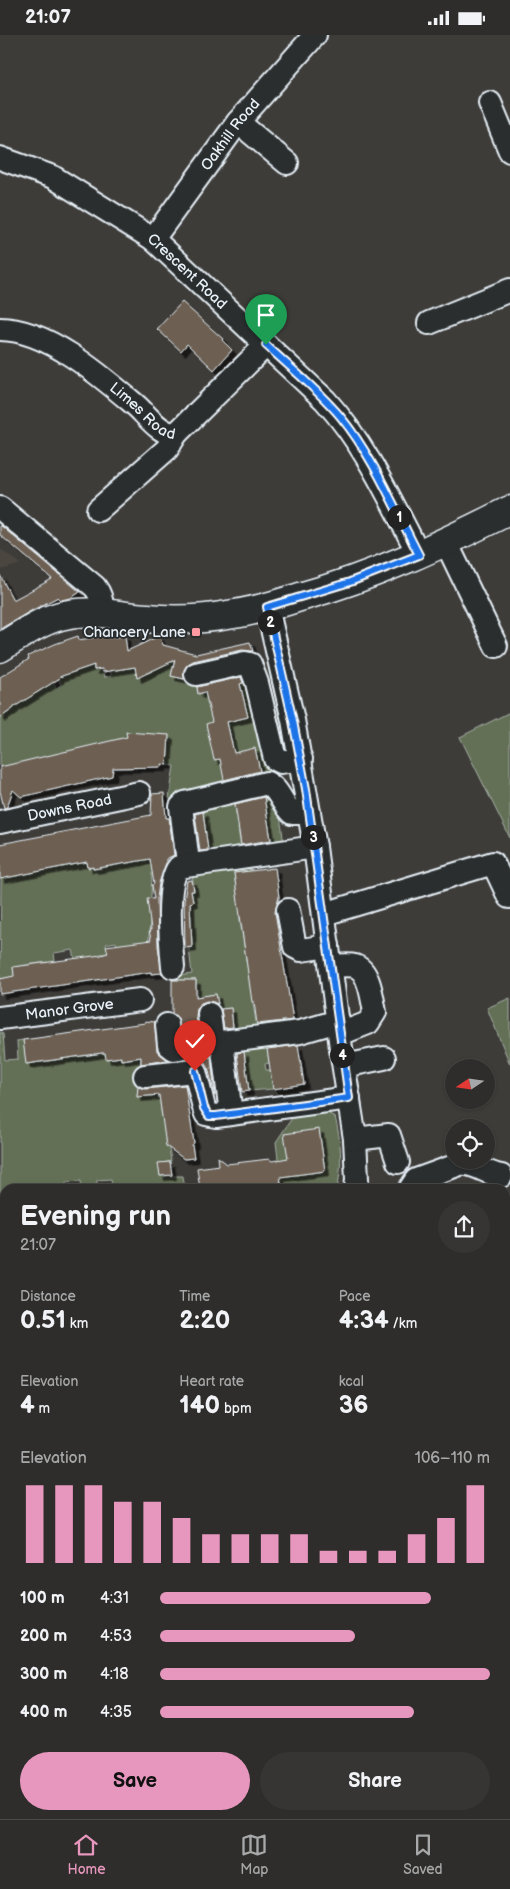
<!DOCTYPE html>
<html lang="en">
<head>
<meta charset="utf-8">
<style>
	:root { --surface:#2e2d2b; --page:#363533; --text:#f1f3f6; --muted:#a7a8a9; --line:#494947; --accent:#e797bd }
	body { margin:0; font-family:"Balsamiq Sans",sans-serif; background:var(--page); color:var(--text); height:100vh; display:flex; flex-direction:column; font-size:19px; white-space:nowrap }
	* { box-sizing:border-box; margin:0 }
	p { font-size:16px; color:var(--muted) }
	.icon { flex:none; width:28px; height:28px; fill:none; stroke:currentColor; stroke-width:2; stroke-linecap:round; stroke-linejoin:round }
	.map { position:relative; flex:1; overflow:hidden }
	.sheet { position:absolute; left:0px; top:1149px; width:510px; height:636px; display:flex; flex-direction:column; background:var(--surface); border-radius:15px 15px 0 0; box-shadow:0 1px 4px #0004,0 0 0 1px var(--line) }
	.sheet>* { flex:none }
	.needle { width:32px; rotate:257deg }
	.controls { position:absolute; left:445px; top:1024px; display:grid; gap:10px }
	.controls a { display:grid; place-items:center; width:50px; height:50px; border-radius:50%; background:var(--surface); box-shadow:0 1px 4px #0004,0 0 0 1px var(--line); font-size:25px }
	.pin { position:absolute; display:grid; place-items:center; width:42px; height:42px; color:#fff; margin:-51px -21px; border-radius:50% 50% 50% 0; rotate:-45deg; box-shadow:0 0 5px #0007 }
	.pin .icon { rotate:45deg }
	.km { position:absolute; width:25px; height:25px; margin:-12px; border-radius:50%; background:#222; color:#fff; font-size:14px; line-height:25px; text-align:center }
	.round { display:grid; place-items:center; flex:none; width:52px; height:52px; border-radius:26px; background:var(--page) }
	.head { display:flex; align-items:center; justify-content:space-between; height:85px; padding:0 20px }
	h1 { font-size:28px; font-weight:700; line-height:38px }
	.figures { display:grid; grid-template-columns:repeat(3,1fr); gap:8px; height:85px; padding:5px 20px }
	.figures div { display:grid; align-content:center }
	.figures b { font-size:25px; font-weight:700 }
	.figures small { font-size:14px; font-weight:400 }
	.figures p { font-size:14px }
	.chart { height:140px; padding:10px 20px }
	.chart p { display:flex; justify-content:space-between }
	.chart svg { width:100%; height:90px; margin-top:5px; stroke:var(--accent); stroke-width:6 }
	.action { display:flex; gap:10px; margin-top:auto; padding:10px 20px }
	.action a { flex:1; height:58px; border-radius:30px; background:var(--accent); color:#111; font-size:20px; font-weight:700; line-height:58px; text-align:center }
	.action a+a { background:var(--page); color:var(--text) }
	ul { padding:0 20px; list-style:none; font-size:16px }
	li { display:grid; grid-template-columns:80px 60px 1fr; align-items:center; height:38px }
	li i { height:12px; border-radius:6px; background:var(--accent) }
	.status { display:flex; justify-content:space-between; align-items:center; height:35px; padding:0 25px; background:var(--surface); direction:ltr }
	.status svg { height:14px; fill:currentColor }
	.dock { display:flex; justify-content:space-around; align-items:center; height:70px; border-top:1px solid var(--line); background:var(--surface); font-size:14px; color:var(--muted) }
	.dock a { display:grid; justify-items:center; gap:2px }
	.dock .current { color:var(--accent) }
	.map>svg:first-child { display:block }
	.built { fill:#4c4741 }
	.green { fill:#646f56; stroke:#a6b0a7 }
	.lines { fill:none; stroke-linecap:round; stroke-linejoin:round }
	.stream { stroke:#899ea3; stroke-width:4.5 }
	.building { fill:#6d6053; stroke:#e8f1f8; filter:url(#shadow) }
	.minor-casing { stroke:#e8f1f8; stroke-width:26 }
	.major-casing { stroke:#e8f1f8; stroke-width:31 }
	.path { stroke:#e8f1f8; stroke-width:2.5; stroke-dasharray:5 4; stroke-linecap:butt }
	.minor { stroke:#2a2d2e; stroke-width:22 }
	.major { stroke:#2a2d2e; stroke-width:28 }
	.route-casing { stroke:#fff; stroke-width:10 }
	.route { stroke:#1a73e8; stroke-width:6 }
	.poi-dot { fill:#ff9aa2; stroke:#2a2d2e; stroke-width:2 }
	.labels { text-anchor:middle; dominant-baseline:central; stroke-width:4; stroke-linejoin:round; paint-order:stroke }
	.street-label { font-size:15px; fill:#e8f1f8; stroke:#2a2d2e }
	.poi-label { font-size:15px; fill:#e8f1f8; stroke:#2a2d2e; text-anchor:end }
</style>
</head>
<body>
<div class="status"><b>21:07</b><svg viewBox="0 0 49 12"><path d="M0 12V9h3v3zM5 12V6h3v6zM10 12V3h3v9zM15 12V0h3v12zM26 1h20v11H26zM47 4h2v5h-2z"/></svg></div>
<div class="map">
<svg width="510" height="1784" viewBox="0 0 510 1784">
	<defs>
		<filter id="shadow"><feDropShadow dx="4.5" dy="4.5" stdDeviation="0" flood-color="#0009"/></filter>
	</defs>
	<rect width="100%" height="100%" fill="#3e3c39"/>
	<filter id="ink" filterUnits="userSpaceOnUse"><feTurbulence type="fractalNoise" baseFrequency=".02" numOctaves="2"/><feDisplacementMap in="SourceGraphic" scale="10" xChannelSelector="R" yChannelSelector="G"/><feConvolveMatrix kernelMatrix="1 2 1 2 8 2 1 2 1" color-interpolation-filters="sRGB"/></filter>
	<g filter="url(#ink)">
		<path class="built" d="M0,514L21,529L0,535Z
			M0,1441L5,1442V1508L0,1511Z
			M0,1584L5,1585V1715L0,1701Z
			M27,1780H94L95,1784H29Z"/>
		<path class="green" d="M107,619L120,621L122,634L135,631L137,643L175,623L171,641L196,647L198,659L248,647L266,704L274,742L169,764L174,731L167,730L169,700L0,732V679L2,682L14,673L7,662L53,646L56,653L61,650L54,631L92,622L94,635L102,634L104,642L111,641Z
			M510,677V803L460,702Z
			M263,755L278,765L284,810L208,819L202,769L234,760L236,779L242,792L238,793L241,813L272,808L269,792H265L266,771Z
			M159,813L152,839L148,923L118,917L116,907L106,909L108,918L100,919L103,933L75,924L73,915L54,918L56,934L47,927L13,932L17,956L10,942L0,944L1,843L87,827L94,835L103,833L102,824Z
			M250,832L251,836L234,838L238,867L279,862L280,874L239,879L258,1000L234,1001L231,973L218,975L216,959L198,962L196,945H172L173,942L192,939L189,913L192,912L190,868L193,867L191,856H194L192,840Z
			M510,963V1029L487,973Z
			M0,997L3,999L5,1025L18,1024L17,1006L23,1005L27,1029L105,1018L106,1024L121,1022V1025L138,1023L143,1001L137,1062L159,1059L162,1083L165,1085L164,1097L167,1099L165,1104L166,1111L169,1113L171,1126L158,1129L160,1141H183L185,1154H146L145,1150L112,1152L111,1144L97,1145V1153L82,1154L81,1146L66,1147V1154H5V1201L0,1202Z
			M243,1008L267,1010L269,1028L265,1029L266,1035H270L273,1054L249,1056Z
			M327,1078L335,1082C341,1105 343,1130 337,1154H258L273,1152L275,1149L281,1148L276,1107L292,1083Z
			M505,1175H510V1392L505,1393Z
			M0,1226H5V1442L0,1441V1338H2V1328H0V1290H3V1279H0Z
			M5,1541V1585L0,1584V1543Z"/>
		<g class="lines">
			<path class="stream" d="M505,1255L510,1252"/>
		</g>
		<path class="building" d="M182,267L223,304L222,305L232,315L214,335L187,309L181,316L157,294Z
			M0,490L80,557L71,563L61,565L58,562L29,577L0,594V540L13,565L52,544L0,500Z
			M108,600L109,603L125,601L127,616L159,601L163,610L196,619L250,607L253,616L242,615L193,626L187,630L184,635V644L171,641L175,625L137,643L135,632L103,637L102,634L94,635V630L59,642L60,643L14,672V673L0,683V642L29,624L28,621L55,609L78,601L79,605Z
			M241,642L243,648L240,649L248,682L227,687L234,718L255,713L260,736L224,745L220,724L214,725L206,689L212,687L205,657L198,659L197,652Z
			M126,697L169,700L167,730L162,729V732L113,733L112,741L21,762L13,755L7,772L4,773L0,756V732L127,702Z
			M164,758L166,783H169L174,820L166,824V828L159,848L157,864L158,911L162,938L151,939V937L0,959V944L14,941L13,932L101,920L108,918L106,911L151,905L149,895H151L147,863L154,864L152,850L154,849L150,824L93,834V832L88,833L87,827L0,844V809L151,780L152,759Z
			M264,762L271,805L241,810L235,769Z
			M203,777L208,815L200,816L195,779Z
			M275,833L279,862L275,877L293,985L257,989L254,967H252L234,838Z
			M192,845L194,856H191L193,867L190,868L192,912L185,913L184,866L187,846Z
			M172,945H196V962L216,959L218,969L213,967L207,966L201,968L197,974L196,981L198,997L181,1000L178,983L172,978Z
			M231,973L233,992L224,993L221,974Z
			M145,986L155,987L157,1016L168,1025L141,1029V1022L121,1025V1022L106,1024L105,1018H102L26,1029L23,1005L145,988Z
			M298,1010L304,1049L273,1054L267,1014Z
			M244,1017L249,1056L242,1057L237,1018Z
			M211,1022L215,1061L208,1032L205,1027L198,1024Z
			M185,1050L194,1108L192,1110L194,1123L184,1124L166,1111L159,1060L137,1062L138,1052L146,1054Z
			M319,1094L325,1136L280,1142L281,1148L275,1149L273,1152L259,1154H200L197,1133L219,1130L218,1122L227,1129L269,1124L272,1126L288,1123L284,1099Z
			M170,1127L172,1140L160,1141L158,1128Z"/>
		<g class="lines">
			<g class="minor-casing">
				<g id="minor">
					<path d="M490,68L510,116"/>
					<path d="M238,87L287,128"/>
					<path id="s1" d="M0,123L53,142L153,204L325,365C366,410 391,466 419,520"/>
					<path id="s2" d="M153,204L238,87L315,0"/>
					<path d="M429,288L510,255"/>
					<path id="s3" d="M0,294C46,294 99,339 133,368C145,377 159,400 176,399"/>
					<path d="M0,473L95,552C101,560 103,567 101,577"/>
					<path d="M98,475L167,414L176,399L266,310"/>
					<path d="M446,507L496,611"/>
					<path d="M267,572L293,685L315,812L342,1021L355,1104L357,1144L356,1154"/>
					<path d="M196,639L245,628L250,629L257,648L275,724L281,727L301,724"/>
					<path id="s4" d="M0,787L139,758"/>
					<path d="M187,819L181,772L185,768L267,748C279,754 282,769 292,778H309"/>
					<path d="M288,875L295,912L301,915L328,911"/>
					<path d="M324,879L493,828L509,862"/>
					<path d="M331,931C338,931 348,929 355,931C370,936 372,964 375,977L368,988L340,999"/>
					<path d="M173,932C171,911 165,848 179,832L315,812"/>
					<path id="s5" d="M0,983L140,965"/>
					<path d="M167,990L169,1010L174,1014L213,1008L209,979"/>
					<path d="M213,1008L300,997L338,986"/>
					<path d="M223,1015L231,1079"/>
					<path d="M344,1031L384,1023"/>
					<path d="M145,1041L195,1036L204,1073L206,1079L216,1081L349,1063"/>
					<path d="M355,1104L389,1100L398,1127"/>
					<path d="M410,1154L416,1145L460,1129C475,1127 486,1139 501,1141"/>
					<path d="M0,1213H5"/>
					<path d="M506,1402L510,1426"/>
					<path d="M0,1461H5"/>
					<path d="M0,1520L5,1517"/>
					<path d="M0,1681L5,1680"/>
					<path d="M505,1702L510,1700"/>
					<path d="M0,1709L5,1706"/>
					<path d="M505,1774L507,1781"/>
					<path d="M359,1780V1784"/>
					<path d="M408,1780V1784"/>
					<path d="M193,1784V1780"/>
				</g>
			</g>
			<g class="major-casing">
				<path id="major" d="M0,613C19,601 38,587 60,581C90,573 117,581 147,583C175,586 206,584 234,579C256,576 278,569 300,562C375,541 441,510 510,475
					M0,1725L5,1741
					M18,1780L20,1784"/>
			</g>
			<path class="path" d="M505,1229H510
				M505,1334L510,1337"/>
			<use href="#minor" class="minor"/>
			<use href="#major" class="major"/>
		</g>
	</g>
	<g class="lines" filter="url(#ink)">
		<g class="route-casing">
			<path id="route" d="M195,1036L204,1073L209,1081H216L349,1063L306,754L293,686L267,572L350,547L419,520C395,474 373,421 340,381C318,355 291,333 266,310"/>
		</g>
		<use href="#route" class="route"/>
	</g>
	<rect class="poi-dot" x="191" y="592" width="10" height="10" rx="2.5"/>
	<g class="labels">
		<g class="street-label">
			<text stroke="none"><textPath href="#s2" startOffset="130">Oakhill Road</textPath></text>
			<text stroke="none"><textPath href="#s1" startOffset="221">Crescent Road</textPath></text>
			<text stroke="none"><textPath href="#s3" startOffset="168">Limes Road</textPath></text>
			<text stroke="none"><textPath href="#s4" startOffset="71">Downs Road</textPath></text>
			<text stroke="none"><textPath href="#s5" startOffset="70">Manor Grove</textPath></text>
		</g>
		<g class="poi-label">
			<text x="186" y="597">Chancery Lane</text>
		</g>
	</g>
</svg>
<div class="controls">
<a><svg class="needle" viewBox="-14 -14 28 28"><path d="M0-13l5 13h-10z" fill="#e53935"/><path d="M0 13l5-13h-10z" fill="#a7a8a9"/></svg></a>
<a><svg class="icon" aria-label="locate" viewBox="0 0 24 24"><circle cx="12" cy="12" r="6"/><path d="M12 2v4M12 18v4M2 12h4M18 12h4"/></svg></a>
</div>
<div class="pin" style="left:266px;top:310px;background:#1e9e55"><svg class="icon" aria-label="arrive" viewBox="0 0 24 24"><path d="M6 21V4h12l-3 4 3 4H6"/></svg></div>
<div class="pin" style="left:195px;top:1036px;background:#d93025"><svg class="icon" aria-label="check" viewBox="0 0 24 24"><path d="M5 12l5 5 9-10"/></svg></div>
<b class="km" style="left:399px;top:482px">1</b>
<b class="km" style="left:270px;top:587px">2</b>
<b class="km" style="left:313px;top:802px">3</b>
<b class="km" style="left:342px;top:1020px">4</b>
<section class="sheet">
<div class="head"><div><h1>Evening run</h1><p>21:07</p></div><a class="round"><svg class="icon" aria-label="share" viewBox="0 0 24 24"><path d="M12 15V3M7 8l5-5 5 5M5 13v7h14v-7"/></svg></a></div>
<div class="figures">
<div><p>Distance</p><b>0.51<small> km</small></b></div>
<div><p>Time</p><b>2:20</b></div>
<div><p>Pace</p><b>4:34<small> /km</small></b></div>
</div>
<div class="figures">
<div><p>Elevation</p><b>4<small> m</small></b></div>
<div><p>Heart rate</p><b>140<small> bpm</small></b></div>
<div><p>kcal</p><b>36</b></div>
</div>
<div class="chart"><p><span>Elevation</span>106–110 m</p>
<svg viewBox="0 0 160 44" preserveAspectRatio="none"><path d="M5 44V6M15 44V6M25 44V6M35 44V14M45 44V14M55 44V22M65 44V30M75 44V30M85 44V30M95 44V30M105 44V38M115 44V38M125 44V38M135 44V30M145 44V22M155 44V6"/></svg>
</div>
<ul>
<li><b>100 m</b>4:31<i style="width:82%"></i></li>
<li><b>200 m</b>4:53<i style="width:59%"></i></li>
<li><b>300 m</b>4:18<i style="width:100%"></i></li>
<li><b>400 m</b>4:35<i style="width:77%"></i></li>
</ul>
<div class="action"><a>Save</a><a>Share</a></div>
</section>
</div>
<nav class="dock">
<a class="current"><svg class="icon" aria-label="home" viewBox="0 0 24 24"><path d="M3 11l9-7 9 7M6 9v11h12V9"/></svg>Home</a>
<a><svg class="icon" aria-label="map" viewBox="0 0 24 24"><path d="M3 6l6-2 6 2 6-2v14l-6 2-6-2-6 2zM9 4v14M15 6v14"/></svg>Map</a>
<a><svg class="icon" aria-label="saved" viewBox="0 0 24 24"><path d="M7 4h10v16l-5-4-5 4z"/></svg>Saved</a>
</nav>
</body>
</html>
